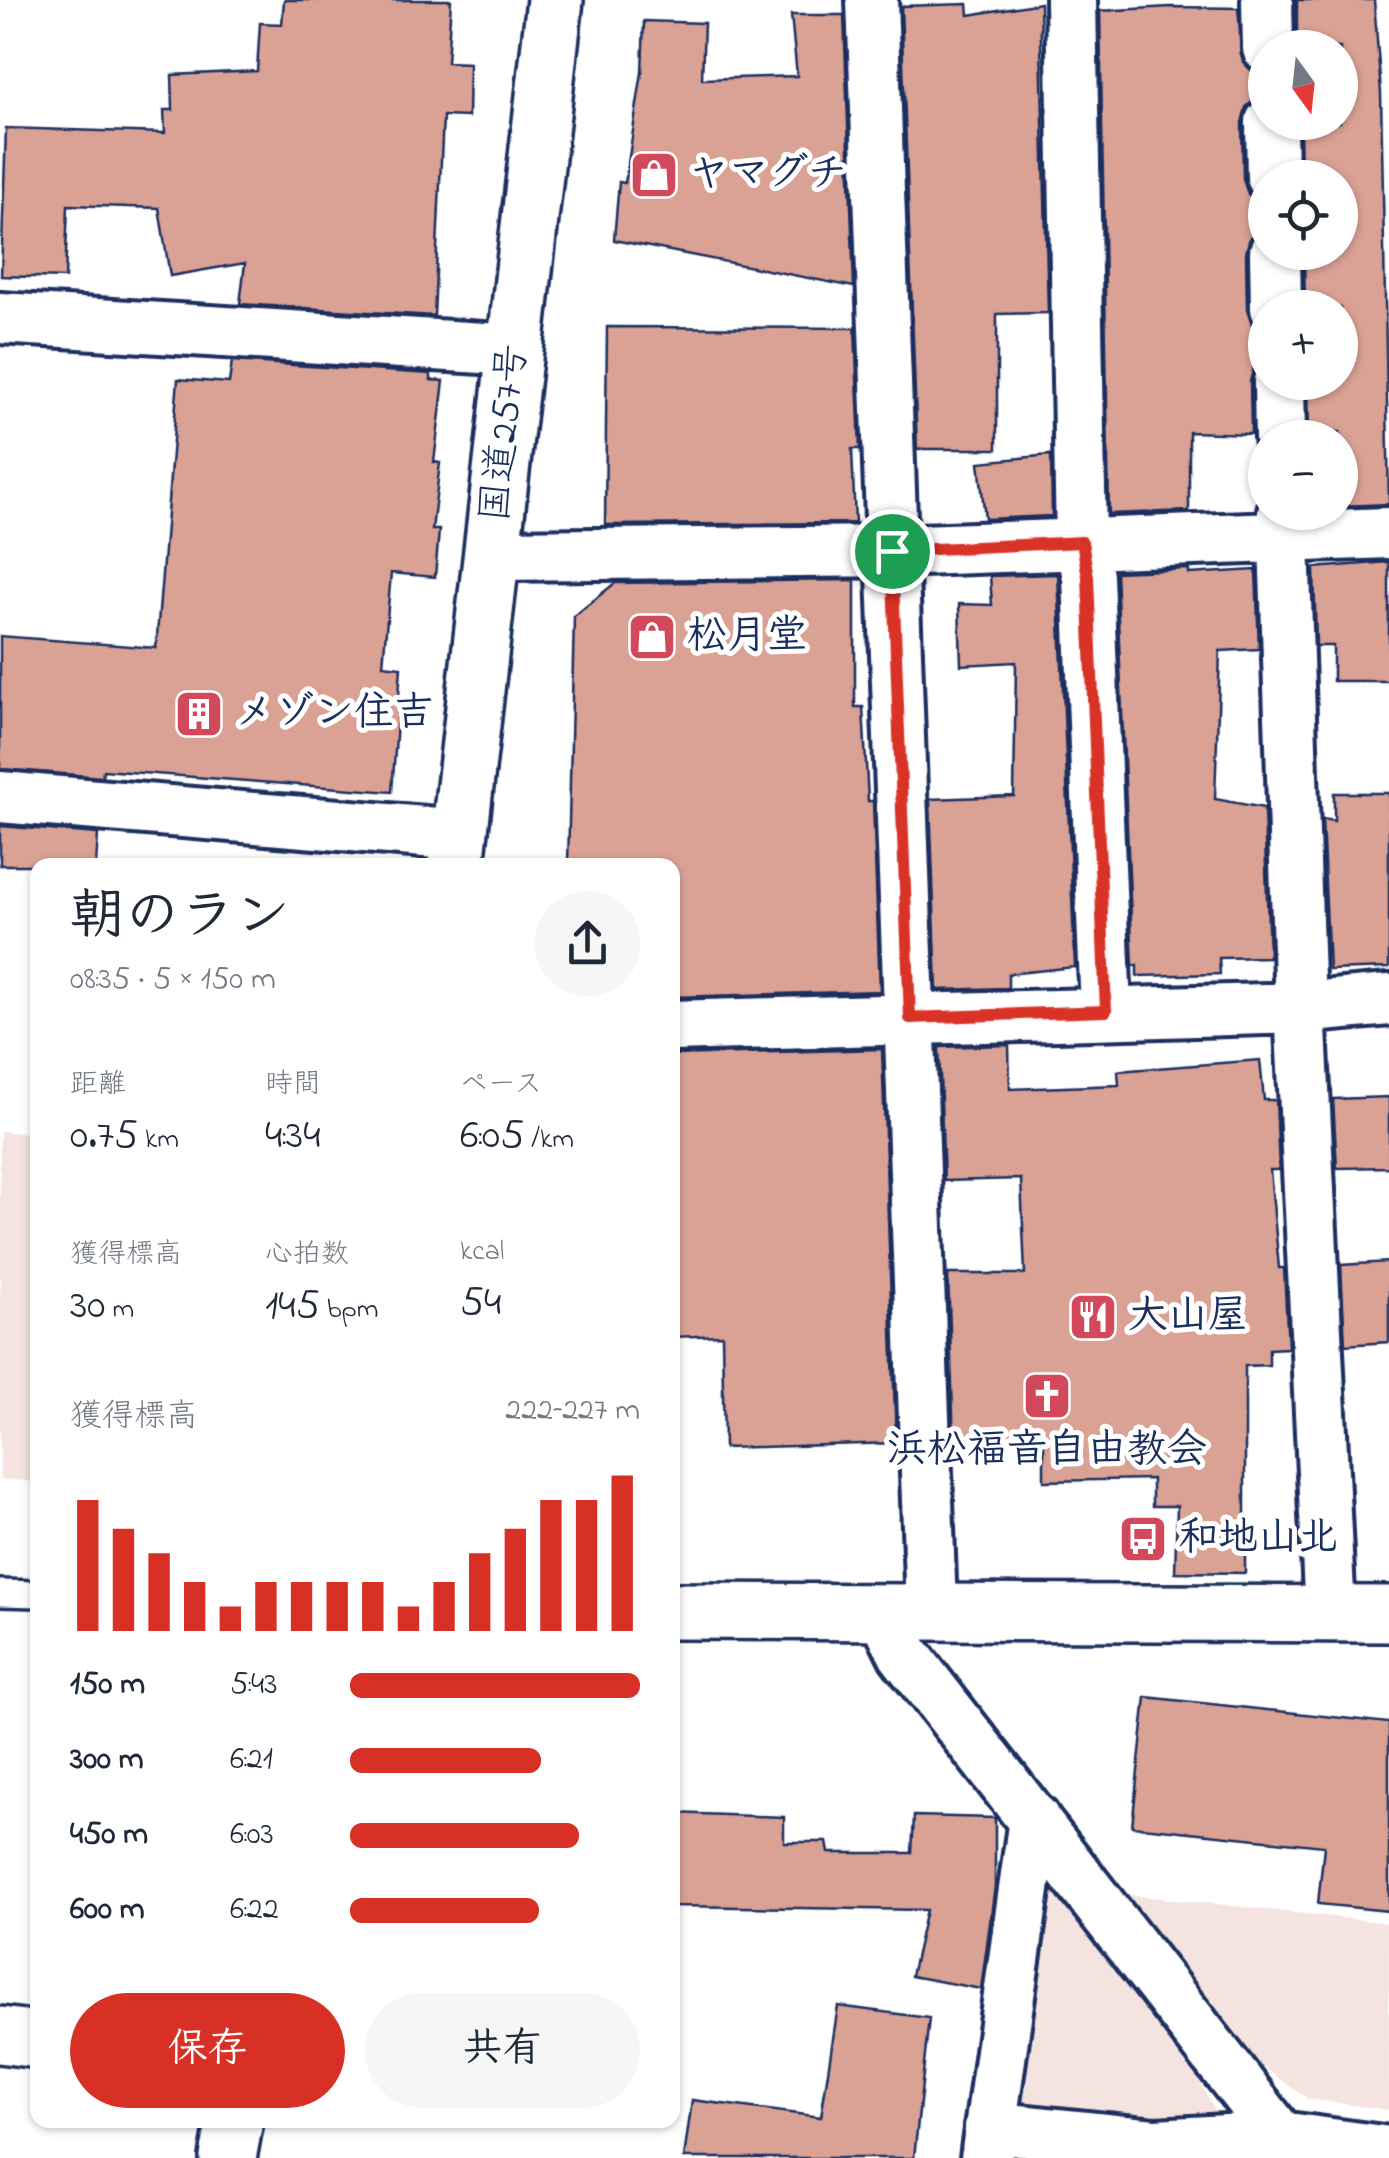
<!DOCTYPE html>
<html lang="ja">
<head>
<meta charset="utf-8">
<style>
	:root { --surface:#fff; --page:#f6f6f7; --text:#1f2937; --muted:#747a83; --accent:#d93025 }
	body { margin:0; font-family:"Indie Flower","Klee One",sans-serif; background:var(--page); color:var(--text); height:100vh; display:flex; flex-direction:column; font-size:38px; white-space:nowrap }
	* { box-sizing:border-box; margin:0 }
	p { font-size:32px; color:var(--muted) }
	.icon { flex:none; width:55px; height:55px; fill:none; stroke:currentColor; stroke-width:2; stroke-linecap:round; stroke-linejoin:round }
	.map { position:relative; flex:1; overflow:hidden }
	.sheet { position:absolute; left:30px; top:858px; width:650px; height:1270px; display:flex; flex-direction:column; background:var(--surface); border-radius:20px; box-shadow:0 2px 8px #0004 }
	.sheet>* { flex:none }
	.needle { width:65px; rotate:165deg }
	.tools { position:absolute; left:1248px; top:30px; display:grid; gap:20px }
	.tools a { display:grid; place-items:center; width:110px; height:110px; border-radius:50%; background:var(--surface); box-shadow:0 2px 8px #0004; font-size:50px }
	.pin { position:absolute; display:grid; place-items:center; width:85px; height:85px; color:#fff; margin:-42px; border:5px solid #fff; border-radius:50%; box-shadow:0 2px 10px #0007 }
	.round { display:grid; place-items:center; flex:none; width:105px; height:105px; border-radius:52px; background:var(--page) }
	.head { display:flex; align-items:center; justify-content:space-between; height:170px; padding:0 40px }
	h1 { font-size:55px; font-weight:600; line-height:75px }
	.figures { display:grid; grid-template-columns:repeat(3,1fr); gap:15px; height:170px; padding:10px 40px }
	.figures div { display:grid; align-content:center }
	.figures b { font-size:42px; font-weight:600 }
	.figures small { font-size:28px; font-weight:400 }
	.figures p { font-size:28px }
	.chart { height:280px; padding:20px 40px }
	.chart p { display:flex; justify-content:space-between }
	.chart svg { width:100%; height:180px; margin-top:10px; stroke:var(--accent); stroke-width:6 }
	.button { display:flex; gap:20px; margin-top:auto; padding:20px 40px }
	.button a { flex:1; height:115px; border-radius:60px; background:var(--accent); color:#fff; font-size:40px; font-weight:600; line-height:115px; text-align:center }
	.button a+a { background:var(--page); color:var(--text) }
	ul { padding:0 40px; list-style:none; font-size:32px }
	li { display:grid; grid-template-columns:160px 120px 1fr; align-items:center; height:75px }
	li i { height:25px; border-radius:12px; background:var(--accent) }
	.map>svg:first-child { display:block }
	.built { fill:#f4e3df }
	.building { fill:#daa295; stroke:#1b2f5e; stroke-width:2.5 }
	.lines { fill:none; stroke-linecap:round; stroke-linejoin:round }
	.service-casing { stroke:#1b2f5e; stroke-width:32 }
	.minor-casing { stroke:#1b2f5e; stroke-width:58 }
	.tertiary-casing { stroke:#1b2f5e; stroke-width:62 }
	.trunk-casing { stroke:#1b2f5e; stroke-width:62 }
	.service { stroke:#fff; stroke-width:25 }
	.minor { stroke:#fff; stroke-width:50 }
	.tertiary { stroke:#fff; stroke-width:55 }
	.trunk { stroke:#fff; stroke-width:55 }
	.route-casing { stroke:#fff; stroke-width:20 }
	.route { stroke:#d93025; stroke-width:12 }
	.labels { text-anchor:middle; dominant-baseline:central; stroke-width:10; stroke-linejoin:round; paint-order:stroke }
	.poi-label { font-size:40px; font-weight:bold; fill:#1b2f5e; stroke:#fff; text-anchor:start }
	.street-label { font-size:40px; fill:#1b2f5e; stroke:#fff }
</style>
</head>
<body>
<div class="map">
<svg width="1389" height="2158" viewBox="0 0 1389 2158">
	<rect width="100%" height="100%" fill="#fff"/>
	<filter id="ink" filterUnits="userSpaceOnUse"><feTurbulence type="fractalNoise" baseFrequency=".01" numOctaves="2"/><feDisplacementMap in="SourceGraphic" scale="20" xChannelSelector="R" yChannelSelector="G"/><feConvolveMatrix kernelMatrix="1 2 1 2 8 2 1 2 1" color-interpolation-filters="sRGB"/></filter>
	<g filter="url(#ink)">
		<path class="built" d="M0,1131L37,1135V1482L0,1479Z
			M1055,1886L1184,2055L1220,2119L1162,2121L1035,2109L1020,2099L1046,1890Z
			M1122,1894L1389,1923V2110L1308,2099L1262,2066L1226,2035Z"/>
		<path class="building" d="M284,0H451L447,62L469,63L468,117L443,116L434,316L240,304L245,263L170,276L159,208L68,205L65,278L1,276L6,128L165,133L164,110H173L172,75L257,71L260,23L282,24Z
			M1297,0H1374L1381,93L1389,504L1340,506V432L1309,433L1308,382H1340V308H1305L1304,252H1340V178H1301L1300,122H1340V48H1297Z
			M1040,3L1048,313L997,314V449H917L901,6L968,4L969,15Z
			M1170,7L1238,8L1243,62L1265,76V95L1246,107L1242,123L1243,179L1248,194L1265,205V226L1250,237L1246,253L1247,309L1252,324L1265,334V357L1254,367L1250,382L1251,434L1189,432V511L1109,514L1100,11Z
			M791,15H844L854,287L614,240L619,182L625,183L642,72L644,21L704,23L702,79L797,76Z
			M607,327L855,328L860,449H852L855,523L605,525Z
			M232,361L431,374V380L444,381L434,462L440,463L432,530H439L435,577L391,573L383,665L401,667L392,792L103,770L102,777L0,769V636L156,648L178,379L229,383Z
			M1051,455L1052,516L985,519L979,462Z
			M1389,562V681H1333V646H1316L1314,568Z
			M1189,569V574L1256,570L1259,649L1220,651L1215,799L1264,808L1269,957L1219,958L1220,974L1137,976V965L1133,966L1116,572Z
			M1058,574L1075,967L1008,974V988L937,990L930,799L1014,796L1016,662L961,665L959,604L992,605L990,576Z
			M855,580V707H863L868,801H873L880,991L672,997V865H568L574,616L615,583Z
			M1334,793H1389V968L1329,970L1322,819L1334,821Z
			M0,826L98,834L96,865H0Z
			M1009,1045L1010,1089L1119,1085L1118,1071L1260,1060L1264,1100H1276L1279,1170H1270L1279,1268H1284L1288,1348L1269,1349V1365L1245,1366V1573L1175,1572L1177,1506H1152V1479L1044,1481V1438L954,1441L948,1274H1025L1021,1179L944,1181L939,1047Z
			M882,1049L896,1443L724,1448L722,1335L672,1337V1055Z
			M1389,1097V1167L1337,1168L1333,1099Z
			M1389,1262V1342L1345,1345L1341,1265Z
			M1146,1697L1389,1723V1911L1318,1904L1324,1846L1132,1826Z
			M672,1813L784,1817V1842H827L829,1853H912L914,1816L995,1818V1886L981,1989L911,1976L926,1910L672,1906Z
			M838,2006L929,2018L914,2158H684L692,2100L821,2117Z"/>
		<g class="lines">
			<g class="service-casing">
				<path id="service" d="M0,1593L38,1594"/>
			</g>
			<g class="minor-casing">
				<path id="minor" d="M872,0L931,1609
					M1071,0L1081,542L1088,577L1106,1011
					M1267,0L1268,48
					M1271,122L1272,178
					M1275,252L1276,308
					M0,318L515,350
					M1279,382L1280,438
					M1283,512L1300,1008L1330,1614
					M493,555L893,551L1389,533
					M0,797L461,835
					M672,1026L1300,1008L1389,1000
					M883,1611L904,1654L1280,2137L1389,2152
					M990,2127L1156,2144L1280,2137
					M986,2158L1034,1819"/>
			</g>
			<g class="tertiary-casing">
				<path id="tertiary" d="M672,1611L1389,1614
					M0,2035L38,2040"/>
			</g>
			<g class="trunk-casing">
				<path id="trunk" d="M456,865L555,0
					M228,2158L235,2120"/>
			</g>
			<use href="#service" class="service"/>
			<use href="#minor" class="minor"/>
			<use href="#tertiary" class="tertiary"/>
			<use href="#trunk" class="trunk"/>
		</g>
	</g>
	<g class="lines" filter="url(#ink)">
		<g class="route-casing">
			<path id="route" d="M1082,542L1088,577L1106,1011L910,1018L892,551Z"/>
		</g>
		<use href="#route" class="route"/>
	</g>
	<defs>
		<g id="shop-square" transform="scale(2.5)"><rect x="-9" y="-9" width="18" height="18" rx="4" fill="#d1495b" stroke="#fff"/><path d="M-5-2.5h2.3a2.7 3.5 0 0 1 5.4 0H5L5.5 6h-11ZM-1.5-2.5h3a1.5 2.3 0 0 0-3 0Z" fill="#fff"/></g>
		<g id="building-square" transform="scale(2.5)"><rect x="-9" y="-9" width="18" height="18" rx="4" fill="#d1495b" stroke="#fff"/><path d="M-4-6H4V6H1V3H-1V6H-4ZM-2.5-4.3h1.7v1.8h-1.7ZM.8-4.3h1.7v1.8H.8ZM-2.5-1h1.7V.8h-1.7ZM.8-1h1.7V.8H.8Z" fill="#fff"/></g>
		<g id="restaurant-square" transform="scale(2.5)"><rect x="-9" y="-9" width="18" height="18" rx="4" fill="#d1495b" stroke="#fff"/><path d="M-5-6h1v4h1v-4h1v4h1v-4h1v5L-1.5 .5V6h-2V.5L-5-1ZM5-6V6H3V1.5H1.5Q1.5-4 5-6Z" fill="#fff"/></g>
		<g id="church-square" transform="scale(2.5)"><rect x="-9" y="-9" width="18" height="18" rx="4" fill="#d1495b" stroke="#fff"/><path d="M-1.2-6h2.4v3.5h3.3v2.4h-3.3V6h-2.4V-.1h-3.3v-2.4h3.3Z" fill="#fff"/></g>
		<g id="bus-square" transform="scale(2.5)"><rect x="-9" y="-9" width="18" height="18" rx="4" fill="#d1495b" stroke="#fff"/><path d="M-5-6H5V4H4V6H2V4H-2V6H-4V4H-5ZM-3.5-4V0h7V-4ZM-3.5 1.2v1.5H-2V1.2ZM2 1.2v1.5H3.5V1.2Z" fill="#fff"/></g>
	</defs>
	<g fill-rule="evenodd">
		<use href="#shop-square" x="654" y="175"/>
		<use href="#shop-square" x="652" y="637"/>
		<use href="#building-square" x="199" y="714"/>
		<use href="#restaurant-square" x="1093" y="1317"/>
		<use href="#church-square" x="1047" y="1396"/>
		<use href="#bus-square" x="1143" y="1539"/>
	</g>
	<g class="labels">
		<g class="poi-label">
			<text x="689" y="175">ヤマグチ</text>
			<text x="687" y="637">松月堂</text>
			<text x="234" y="714">メゾン住吉</text>
			<text x="1128" y="1317">大山屋</text>
			<text x="1047" y="1451" text-anchor="middle">浜松福音自由教会</text>
			<text x="1178" y="1539">和地山北</text>
		</g>
		<g class="street-label">
			<text transform="translate(506 433) rotate(-84)">国道257号</text>
		</g>
	</g>
</svg>
<div class="tools">
<a><svg class="needle" viewBox="-14 -14 28 28"><path d="M0-13l5 13h-10z" fill="#e53935"/><path d="M0 13l5-13h-10z" fill="#747a83"/></svg></a>
<a><svg class="icon" aria-label="locate" viewBox="0 0 24 24"><circle cx="12" cy="12" r="6"/><path d="M12 2v4M12 18v4M2 12h4M18 12h4"/></svg></a>
<a>+</a>
<a>−</a>
</div>
<div class="pin" style="left:892px;top:551px;background:#1e9e55"><svg class="icon" aria-label="arrive" viewBox="0 0 24 24"><path d="M6 21V4h12l-3 4 3 4H6"/></svg></div>
<section class="sheet">
<div class="head"><div><h1>朝のラン</h1><p>08:35 · 5 × 150 m</p></div><a class="round"><svg class="icon" aria-label="share" viewBox="0 0 24 24"><path d="M12 15V3M7 8l5-5 5 5M5 13v7h14v-7"/></svg></a></div>
<div class="figures">
<div><p>距離</p><b>0.75<small> km</small></b></div>
<div><p>時間</p><b>4:34</b></div>
<div><p>ペース</p><b>6:05<small> /km</small></b></div>
</div>
<div class="figures">
<div><p>獲得標高</p><b>30<small> m</small></b></div>
<div><p>心拍数</p><b>145<small> bpm</small></b></div>
<div><p>kcal</p><b>54</b></div>
</div>
<div class="chart"><p><span>獲得標高</span>222–227 m</p>
<svg viewBox="0 0 160 44" preserveAspectRatio="none"><path d="M5 44V12M15 44V19M25 44V25M35 44V32M45 44V38M55 44V32M65 44V32M75 44V32M85 44V32M95 44V38M105 44V32M115 44V25M125 44V19M135 44V12M145 44V12M155 44V6"/></svg>
</div>
<ul>
<li><b>150 m</b>5:43<i style="width:100%"></i></li>
<li><b>300 m</b>6:21<i style="width:66%"></i></li>
<li><b>450 m</b>6:03<i style="width:79%"></i></li>
<li><b>600 m</b>6:22<i style="width:65%"></i></li>
</ul>
<div class="button"><a>保存</a><a>共有</a></div>
</section>
</div>
</body>
</html>
